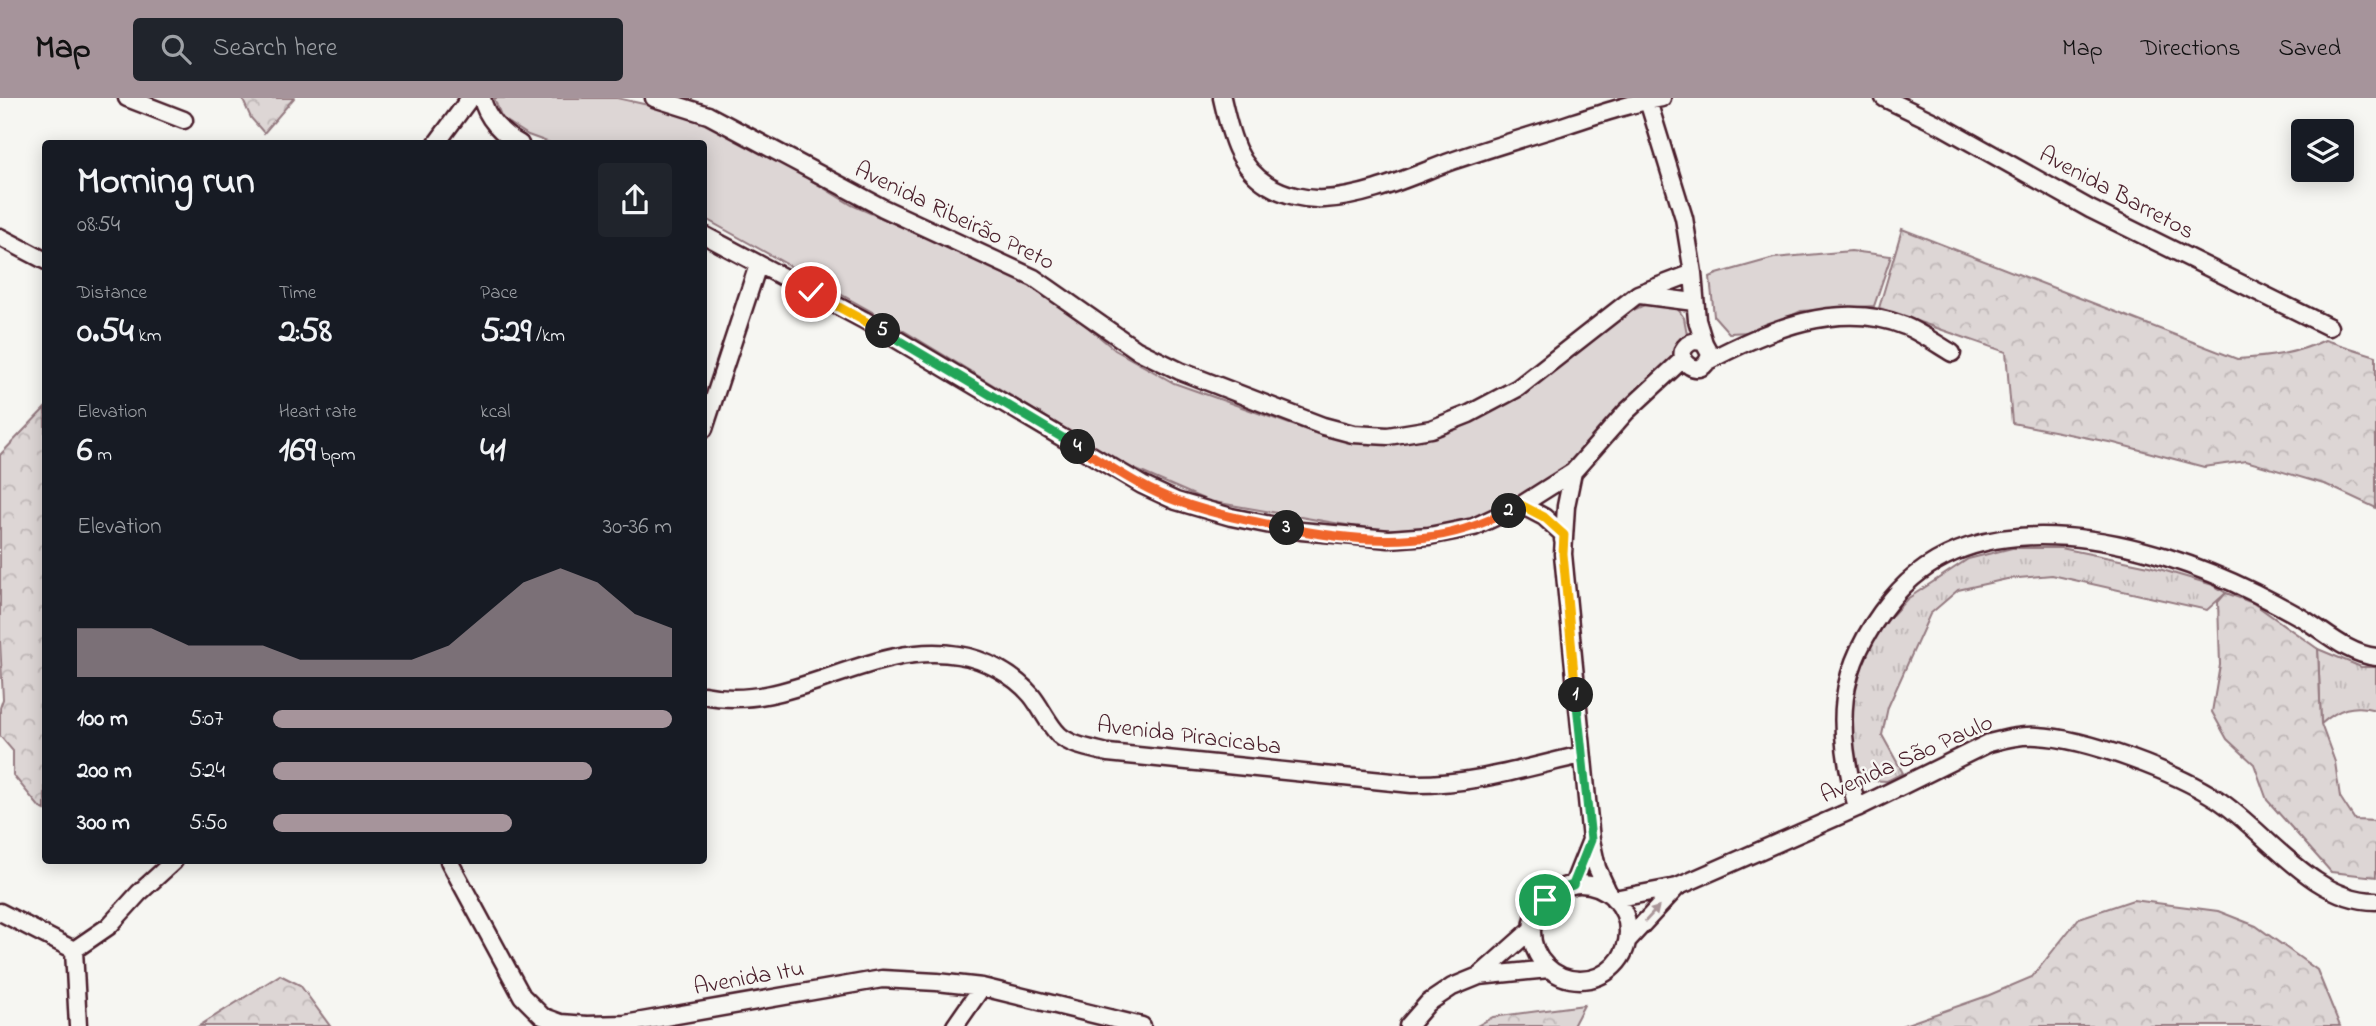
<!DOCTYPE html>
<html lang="en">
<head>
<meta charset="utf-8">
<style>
	:root { --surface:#171b24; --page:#20242c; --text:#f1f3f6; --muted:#9ea1a6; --accent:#a6949b }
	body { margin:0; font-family:"Indie Flower",sans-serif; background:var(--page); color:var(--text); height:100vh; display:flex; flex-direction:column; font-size:26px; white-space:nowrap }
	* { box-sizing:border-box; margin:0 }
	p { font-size:23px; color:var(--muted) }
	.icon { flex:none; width:38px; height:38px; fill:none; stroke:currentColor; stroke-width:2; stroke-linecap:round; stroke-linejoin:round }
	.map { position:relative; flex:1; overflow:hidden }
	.sheet { position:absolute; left:42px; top:42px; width:665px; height:724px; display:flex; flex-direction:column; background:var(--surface); border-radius:7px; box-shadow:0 4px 18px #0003 }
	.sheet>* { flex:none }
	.controls { position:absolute; left:2291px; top:21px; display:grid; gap:14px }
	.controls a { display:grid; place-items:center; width:63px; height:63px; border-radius:7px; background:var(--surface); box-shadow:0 4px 18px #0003; font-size:35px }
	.pin { position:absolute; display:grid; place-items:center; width:60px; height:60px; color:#fff; margin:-30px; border:4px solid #fff; border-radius:50%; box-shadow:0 2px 7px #0007 }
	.km { position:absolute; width:35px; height:35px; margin:-18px; border-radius:50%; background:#222; color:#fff; font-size:19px; line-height:35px; text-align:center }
	.round { display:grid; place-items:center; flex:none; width:74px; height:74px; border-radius:7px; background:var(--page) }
	.summary { display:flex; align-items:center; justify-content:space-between; height:119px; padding:0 35px }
	h1 { font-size:38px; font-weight:800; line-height:52px }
	.figures { display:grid; grid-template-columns:repeat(3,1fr); gap:10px; height:119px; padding:7px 35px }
	.figures div { display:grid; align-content:center }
	.figures b { font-size:35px; font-weight:800 }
	.figures small { font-size:19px; font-weight:400 }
	.figures p { font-size:19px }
	.chart { height:196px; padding:14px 35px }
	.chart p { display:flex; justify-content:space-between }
	.chart svg { width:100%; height:126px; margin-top:7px; fill:var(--accent); opacity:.7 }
	ul { padding:0 35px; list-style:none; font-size:23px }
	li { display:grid; grid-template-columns:112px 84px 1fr; align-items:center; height:52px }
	li i { height:18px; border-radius:9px; background:var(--accent) }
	header { display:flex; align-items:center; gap:42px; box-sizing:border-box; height:98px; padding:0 35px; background:var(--accent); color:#111 }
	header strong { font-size:33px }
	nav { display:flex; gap:38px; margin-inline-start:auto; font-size:24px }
	.search { width:490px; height:63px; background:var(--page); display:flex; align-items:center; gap:18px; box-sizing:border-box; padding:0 24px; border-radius:7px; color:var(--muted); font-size:26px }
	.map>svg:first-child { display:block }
	.grass { fill:url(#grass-tufts); stroke:#947a80; stroke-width:2 }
	.forest { fill:url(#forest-crowns); stroke:#947a80; stroke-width:2 }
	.park { fill:#ddd6d5; stroke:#947a80; stroke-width:2 }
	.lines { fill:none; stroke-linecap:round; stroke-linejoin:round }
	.minor-casing { stroke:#4a1f2b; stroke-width:21 }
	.minor { stroke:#f6f6f2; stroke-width:16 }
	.oneway { fill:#a99598 }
	.split-1-casing { stroke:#fff; stroke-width:14 }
	.split-2-casing { stroke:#fff; stroke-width:14 }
	.split-3-casing { stroke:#fff; stroke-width:14 }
	.split-4-casing { stroke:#fff; stroke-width:14 }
	.split-5-casing { stroke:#fff; stroke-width:14 }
	.split-6-casing { stroke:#fff; stroke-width:14 }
	.split-1 { stroke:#22a559; stroke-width:9 }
	.split-2 { stroke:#f5b400; stroke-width:9 }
	.split-3 { stroke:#f0652b; stroke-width:9 }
	.split-4 { stroke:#f0652b; stroke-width:9 }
	.split-5 { stroke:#22a559; stroke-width:9 }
	.split-6 { stroke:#f5b400; stroke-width:9 }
	.labels { text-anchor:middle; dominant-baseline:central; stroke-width:5; stroke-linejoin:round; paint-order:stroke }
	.street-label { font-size:24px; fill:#4a1f2b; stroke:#f6f6f2 }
</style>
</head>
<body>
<header>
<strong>Map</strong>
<div class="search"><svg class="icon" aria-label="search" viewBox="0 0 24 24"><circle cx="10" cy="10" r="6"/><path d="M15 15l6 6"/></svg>Search here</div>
<nav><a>Map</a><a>Directions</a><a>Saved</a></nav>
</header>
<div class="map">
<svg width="2376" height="928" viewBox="0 0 2376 928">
	<defs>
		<pattern id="grass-tufts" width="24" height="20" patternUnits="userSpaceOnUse" patternTransform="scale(1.75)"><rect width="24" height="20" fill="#ddd6d5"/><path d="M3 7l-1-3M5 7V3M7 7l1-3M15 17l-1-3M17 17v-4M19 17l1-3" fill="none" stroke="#bfb7b7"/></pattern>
		<pattern id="forest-crowns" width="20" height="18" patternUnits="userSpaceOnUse" patternTransform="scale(1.75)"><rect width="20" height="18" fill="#ddd6d5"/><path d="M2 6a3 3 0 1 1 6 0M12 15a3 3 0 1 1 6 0" fill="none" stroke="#bfb7b7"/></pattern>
	</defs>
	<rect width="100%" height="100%" fill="#f6f6f2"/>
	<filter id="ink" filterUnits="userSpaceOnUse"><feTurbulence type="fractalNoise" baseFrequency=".0143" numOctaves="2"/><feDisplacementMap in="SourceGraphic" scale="14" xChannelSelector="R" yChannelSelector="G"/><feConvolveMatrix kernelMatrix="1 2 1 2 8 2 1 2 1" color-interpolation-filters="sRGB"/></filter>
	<g filter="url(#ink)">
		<path class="grass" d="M2012,450H2061L2149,468L2213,487L2226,495L2207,512L2052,477L2007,481L1958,492L1930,516L1888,609L1882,637L1903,675L1887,683L1865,682L1856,672L1849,611L1862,562L1884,526L1907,501L1968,461Z
			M2318,551L2361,569H2376V612C2353,605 2338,611 2321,626Z"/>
		<path class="forest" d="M242,0H294L264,35L251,20Z
			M1902,131L2237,261C2269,259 2296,256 2325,242L2376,258V410L2327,387L2246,363L2204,369L2114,345L2012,325L2006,254L1879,210Z
			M45,310V712L40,710L13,677V653L0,638V610L3,601L0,543V357Z
			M2226,495L2253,505L2318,551L2321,626L2335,664L2340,699L2355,722L2376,723V779L2331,774L2267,702L2254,666L2227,641L2212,614L2220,567L2218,504Z
			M2133,802L2218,813L2256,828L2317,872L2340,928H1901L1987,898L2032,879L2079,820Z
			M280,877L300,887L330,928H199Z
			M1584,907L1573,928H1477L1493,919Z"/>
		<path class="park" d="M494,0H617L688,16L751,46L852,107L1024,183L1070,214L1115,252L1174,285L1315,335L1343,342L1382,343L1464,322L1591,242L1629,214L1653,203L1675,207L1684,220L1687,236L1679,253L1660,275L1617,310L1582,355L1540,388L1503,408L1448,429L1375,432L1208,403L1125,367L876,216L704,120V46L550,45L528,37L502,20Z
			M1851,153L1891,158L1874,208L1801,213L1772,227L1750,234L1729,235L1714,218L1710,179L1717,176L1774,160Z"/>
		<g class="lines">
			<g class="minor-casing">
				<path id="minor" d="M127,0L184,22
					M482,0C486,20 502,36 520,46
					M654,0L708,17L883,110L1034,180L1137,252L1180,273L1268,307L1323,328L1353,336L1388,338L1431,331L1469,316L1518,290L1638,196L1693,175
					M1222,0C1230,34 1236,67 1268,87C1284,97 1306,102 1324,101C1368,99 1411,78 1452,63C1487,51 1523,40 1559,29C1593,18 1627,6 1662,0
					M1884,0L1940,27L2090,111L2329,229
					M1648,3L1684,120L1693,175L1697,222L1704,245L1710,256C1703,286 1671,261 1687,247C1693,242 1697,243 1704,245
					M436,46L470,0
					M704,137L864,222L1142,387L1176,403L1231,419L1301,433L1389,441L1429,438L1474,429L1521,407L1573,374L1626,314L1683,261
					M0,139L46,163
					M1640,197L1694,204
					M1708,263C1767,232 1839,201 1905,228C1921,235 1937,246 1952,255
					M704,331L758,167
					M1573,374L1566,408L1563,456L1591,742L1597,770L1609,796
					M1521,407L1544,419L1564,437L1563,442
					M704,597C791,616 869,542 958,557C985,561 1014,577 1031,597C1041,609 1048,626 1059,637C1071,648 1093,651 1108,655L1412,686C1471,687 1525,670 1581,657
					M1857,710C1836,626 1834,572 1891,502C1977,395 2151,443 2255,495C2271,503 2286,511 2302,520C2325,534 2348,556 2376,559
					M449,763L522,898L542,918L561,925L587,927L625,926L882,881L937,884L982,889L1142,928
					M1532 834a48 48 0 1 1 96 0a48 48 0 1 1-96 0Z
					M1573,787L1591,742
					M1614,801L1677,789L1857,710L1989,645C2005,641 2020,637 2037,638C2086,640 2175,674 2217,701C2266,733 2312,803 2376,803
					M0,814L74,852
					M1628,842L1677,789
					M1479,878L1549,871
					M78,928L74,852L109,828L139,795L174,763
					M955,928L982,889
					M1408,928L1428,905L1452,889L1479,878L1532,831"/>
			</g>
			<use href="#minor" class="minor"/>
		</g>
		<defs><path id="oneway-solid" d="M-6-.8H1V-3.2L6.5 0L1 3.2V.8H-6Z" transform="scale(1.75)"/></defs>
		<use class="oneway" href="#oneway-solid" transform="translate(1652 816) rotate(-47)"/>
	</g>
	<g class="lines" filter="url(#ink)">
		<g class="split-1-casing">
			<path id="split-1" d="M1545,802L1558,792L1573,787L1591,742L1576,597"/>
		</g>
		<g class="split-2-casing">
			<path id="split-2" d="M1509,413L1521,407L1544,419L1564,437L1563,456L1576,597"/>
		</g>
		<g class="split-3-casing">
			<path id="split-3" d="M1287,430C1347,442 1416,449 1474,428C1486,424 1498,418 1509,413"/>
		</g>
		<g class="split-4-casing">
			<path id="split-4" d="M1078,349C1110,368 1142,391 1177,403C1213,416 1250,423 1287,430"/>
		</g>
		<g class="split-5-casing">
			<path id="split-5" d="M883,233L1078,349"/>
		</g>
		<g class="split-6-casing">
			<path id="split-6" d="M811,194L883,233"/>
		</g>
		<use href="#split-1" class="split-1"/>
		<use href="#split-2" class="split-2"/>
		<use href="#split-3" class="split-3"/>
		<use href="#split-4" class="split-4"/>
		<use href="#split-5" class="split-5"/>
		<use href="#split-6" class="split-6"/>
	</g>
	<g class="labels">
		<g class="street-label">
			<text transform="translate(2116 96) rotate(28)">Avenida Barretos</text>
			<text transform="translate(954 119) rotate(26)">Avenida Ribeirão Preto</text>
			<text transform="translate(1189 639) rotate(7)">Avenida Piracicaba</text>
			<text transform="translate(1907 662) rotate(-24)">Avenida São Paulo</text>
			<text transform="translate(749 881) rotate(-10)">Avenida Itu</text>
		</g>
	</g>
</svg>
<div class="controls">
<a><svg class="icon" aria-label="layers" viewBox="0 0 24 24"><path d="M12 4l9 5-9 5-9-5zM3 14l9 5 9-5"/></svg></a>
</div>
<div class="pin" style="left:1545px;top:802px;background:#1e9e55"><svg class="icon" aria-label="arrive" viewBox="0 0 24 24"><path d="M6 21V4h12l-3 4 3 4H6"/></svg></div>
<div class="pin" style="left:811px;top:194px;background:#d93025"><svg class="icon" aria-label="check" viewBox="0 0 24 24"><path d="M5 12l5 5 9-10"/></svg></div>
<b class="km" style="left:1576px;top:597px">1</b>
<b class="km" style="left:1509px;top:413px">2</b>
<b class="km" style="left:1287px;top:430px">3</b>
<b class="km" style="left:1078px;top:349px">4</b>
<b class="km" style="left:883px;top:233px">5</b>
<section class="sheet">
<div class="summary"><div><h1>Morning run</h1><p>08:54</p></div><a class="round"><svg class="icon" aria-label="share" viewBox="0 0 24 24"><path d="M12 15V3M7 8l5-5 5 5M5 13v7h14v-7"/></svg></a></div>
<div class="figures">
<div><p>Distance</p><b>0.54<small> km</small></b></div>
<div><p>Time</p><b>2:58</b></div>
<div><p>Pace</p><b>5:29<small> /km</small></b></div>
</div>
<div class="figures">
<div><p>Elevation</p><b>6<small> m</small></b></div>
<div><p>Heart rate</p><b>169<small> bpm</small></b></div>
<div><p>kcal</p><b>41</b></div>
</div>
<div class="chart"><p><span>Elevation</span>30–36 m</p>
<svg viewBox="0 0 160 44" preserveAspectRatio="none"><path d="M0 44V27L10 27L20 27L30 33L40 33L50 33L60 38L70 38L80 38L90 38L100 33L110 22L120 11L130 6L140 11L150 22L160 27V44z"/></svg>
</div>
<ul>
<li><b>100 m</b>5:07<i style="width:100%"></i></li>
<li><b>200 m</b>5:24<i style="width:80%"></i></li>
<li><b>300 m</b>5:50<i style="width:60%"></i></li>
</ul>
</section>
</div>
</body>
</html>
